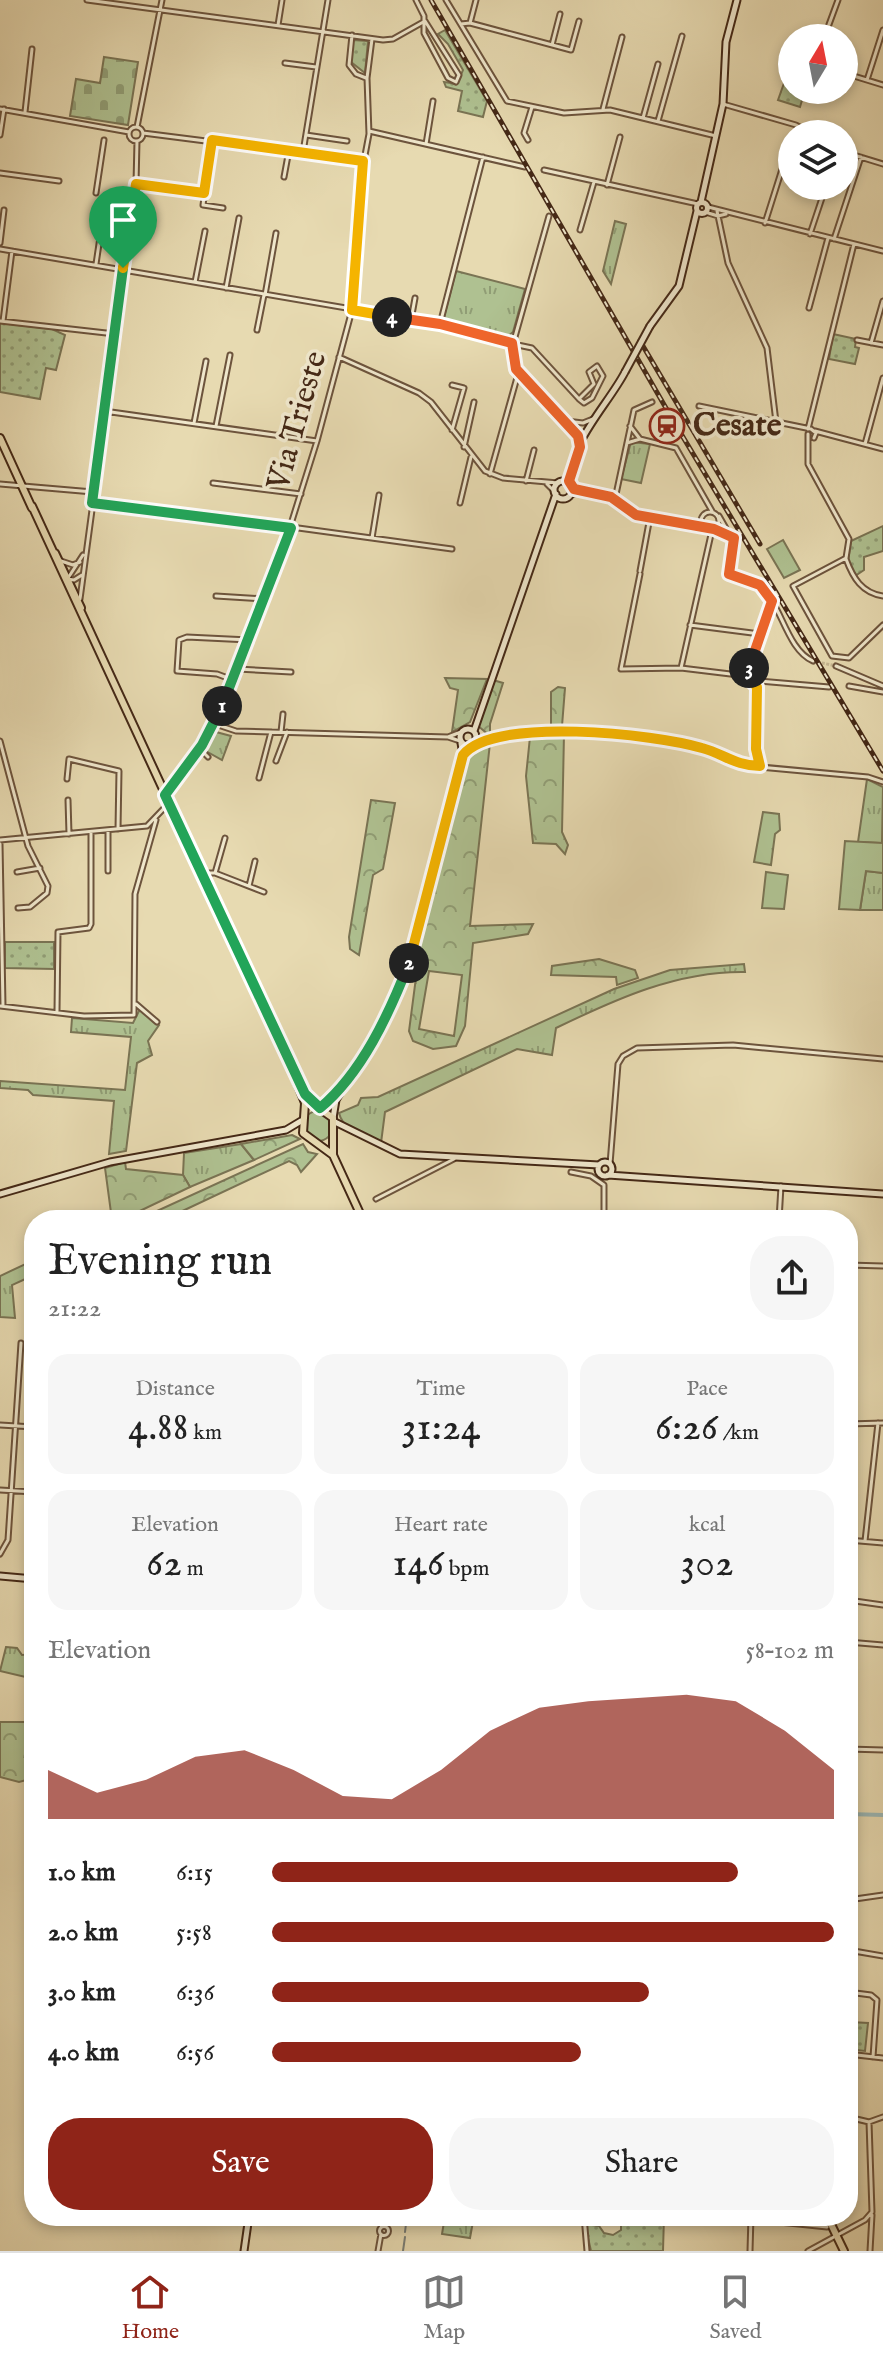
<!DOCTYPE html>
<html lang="en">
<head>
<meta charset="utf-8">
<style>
	:root { --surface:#fff; --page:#f6f6f6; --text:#222; --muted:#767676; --line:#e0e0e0; --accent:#8f2418 }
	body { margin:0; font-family:"IM FELL English",serif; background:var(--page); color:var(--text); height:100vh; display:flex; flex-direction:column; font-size:30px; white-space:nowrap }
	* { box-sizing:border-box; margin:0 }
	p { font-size:26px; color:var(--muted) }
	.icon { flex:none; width:44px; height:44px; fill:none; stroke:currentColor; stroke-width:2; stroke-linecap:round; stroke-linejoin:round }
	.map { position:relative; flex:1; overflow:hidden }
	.details { position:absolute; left:24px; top:1210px; width:834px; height:1016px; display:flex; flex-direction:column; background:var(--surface); border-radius:32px; box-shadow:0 4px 12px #0003 }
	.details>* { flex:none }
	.needle { width:52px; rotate:10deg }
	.buttons { position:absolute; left:778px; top:24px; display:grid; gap:16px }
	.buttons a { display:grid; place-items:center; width:80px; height:80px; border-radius:50%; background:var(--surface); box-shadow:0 4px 12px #0003; font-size:40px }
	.pin { position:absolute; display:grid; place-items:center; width:68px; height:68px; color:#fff; margin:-82px -34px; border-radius:50% 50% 50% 0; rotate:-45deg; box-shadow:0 0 8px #0007 }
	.pin .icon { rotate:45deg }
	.km { position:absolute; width:40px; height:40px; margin:-20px; border-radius:50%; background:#222; color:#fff; font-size:22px; line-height:40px; text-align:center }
	.round { display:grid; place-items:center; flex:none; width:84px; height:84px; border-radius:32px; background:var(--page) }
	.head { display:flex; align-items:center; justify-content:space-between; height:136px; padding:0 24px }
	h1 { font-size:44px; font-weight:600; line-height:60px }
	.metrics { display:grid; grid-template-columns:repeat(3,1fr); gap:12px; height:136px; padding:8px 24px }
	.metrics div { display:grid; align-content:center; border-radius:20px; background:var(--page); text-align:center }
	.metrics b { font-size:40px; font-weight:600 }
	.metrics small { font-size:22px; font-weight:400 }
	.metrics p { font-size:22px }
	.chart { height:224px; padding:16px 24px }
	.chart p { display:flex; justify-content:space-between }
	.chart svg { width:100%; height:144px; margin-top:8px; fill:var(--accent); opacity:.7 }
	.button { display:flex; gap:16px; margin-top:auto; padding:16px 24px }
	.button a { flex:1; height:92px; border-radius:32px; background:var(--accent); color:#fff; font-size:32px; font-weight:600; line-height:92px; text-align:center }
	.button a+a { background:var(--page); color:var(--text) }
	ul { padding:0 24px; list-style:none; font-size:26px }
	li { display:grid; grid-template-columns:128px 96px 1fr; align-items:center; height:60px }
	li i { height:20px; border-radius:10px; background:var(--accent) }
	.tabs { display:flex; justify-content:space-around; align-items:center; height:112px; border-top:2px solid var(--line); background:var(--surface); font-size:22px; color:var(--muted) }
	.tabs a { display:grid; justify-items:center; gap:4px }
	.tabs .on { color:var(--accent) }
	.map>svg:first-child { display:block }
	.grass { fill:url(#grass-tufts); stroke:#7a7454; stroke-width:2 }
	.forest { fill:url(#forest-crowns); stroke:#7a7454; stroke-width:2; fill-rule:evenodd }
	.cemetery { fill:url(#cemetery-stones); stroke:#7a7454; stroke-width:2 }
	.park { fill:url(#park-dots); stroke:#7a7454; stroke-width:2 }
	.garden { fill:#afc191; stroke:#7a7454; stroke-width:2 }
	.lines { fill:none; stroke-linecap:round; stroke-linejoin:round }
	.stream { stroke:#787e77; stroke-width:2 }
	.canal { stroke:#9bb8b7; stroke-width:4 }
	.street-tunnel { stroke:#c6b692; stroke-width:3; stroke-dasharray:3 1.5; stroke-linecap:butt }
	.street-casing { stroke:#6d543d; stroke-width:7 }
	.secondary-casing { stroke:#442816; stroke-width:9 }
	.primary-casing { stroke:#442816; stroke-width:10 }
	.street { stroke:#efe7cc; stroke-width:3 }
	.secondary { stroke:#efe7cc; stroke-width:5 }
	.primary { stroke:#e7dab1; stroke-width:6 }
	.rail-casing { stroke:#442816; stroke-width:5 }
	.rail { stroke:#efe7cc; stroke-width:2; stroke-dasharray:6; stroke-linecap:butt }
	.secondary-bridge-casing { stroke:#442816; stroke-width:9; stroke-linecap:butt }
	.secondary-bridge { stroke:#efe7cc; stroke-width:5 }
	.split-1-casing { stroke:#fff; stroke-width:16 }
	.split-2-casing { stroke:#fff; stroke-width:16 }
	.split-3-casing { stroke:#fff; stroke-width:16 }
	.split-4-casing { stroke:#fff; stroke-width:16 }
	.split-5-casing { stroke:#fff; stroke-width:16 }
	.split-1 { stroke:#22a559; stroke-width:10 }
	.split-2 { stroke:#22a559; stroke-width:10 }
	.split-3 { stroke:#f5b400; stroke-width:10 }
	.split-4 { stroke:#f0652b; stroke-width:10 }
	.split-5 { stroke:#f5b400; stroke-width:10 }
	.labels { text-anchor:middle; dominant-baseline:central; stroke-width:7; stroke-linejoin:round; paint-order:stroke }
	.street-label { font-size:32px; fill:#442816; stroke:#efe7cc }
	.poi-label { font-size:32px; font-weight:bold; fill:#442816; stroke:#efe7cc; text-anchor:start }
</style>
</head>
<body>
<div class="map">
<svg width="883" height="2251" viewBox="0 0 883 2251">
	<defs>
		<pattern id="grass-tufts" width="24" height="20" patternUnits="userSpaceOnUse" patternTransform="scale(2)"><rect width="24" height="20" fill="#afc191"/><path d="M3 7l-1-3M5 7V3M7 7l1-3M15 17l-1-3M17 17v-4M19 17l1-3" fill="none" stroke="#909d75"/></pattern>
		<pattern id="forest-crowns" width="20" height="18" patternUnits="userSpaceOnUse" patternTransform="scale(2)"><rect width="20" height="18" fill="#afc191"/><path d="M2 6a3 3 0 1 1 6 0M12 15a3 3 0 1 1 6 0" fill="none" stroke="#909d75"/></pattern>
		<pattern id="cemetery-stones" width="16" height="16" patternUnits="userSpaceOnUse" patternTransform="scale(2)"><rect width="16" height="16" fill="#afc191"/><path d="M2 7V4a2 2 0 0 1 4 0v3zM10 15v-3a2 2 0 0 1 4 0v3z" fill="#909d75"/></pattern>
		<pattern id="park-dots" width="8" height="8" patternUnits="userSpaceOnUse" patternTransform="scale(2)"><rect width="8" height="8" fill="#afc191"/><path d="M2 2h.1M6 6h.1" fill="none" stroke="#909d75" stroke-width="1.8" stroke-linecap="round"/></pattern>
	</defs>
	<rect width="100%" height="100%" fill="#e7dab1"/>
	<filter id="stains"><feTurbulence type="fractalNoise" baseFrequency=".0025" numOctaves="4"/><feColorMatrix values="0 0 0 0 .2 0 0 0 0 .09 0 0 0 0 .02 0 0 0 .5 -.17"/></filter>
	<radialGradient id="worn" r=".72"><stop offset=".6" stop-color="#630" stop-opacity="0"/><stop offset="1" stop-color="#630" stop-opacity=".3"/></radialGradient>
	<path class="grass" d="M615,221L626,224L611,284L603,271Z
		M456,271L525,289L513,332L506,338L447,324L444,317Z
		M631,442L650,444L641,483L621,479Z
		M216,732L231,736L222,760L204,750Z
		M867,779L883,787L882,843L858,842Z
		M763,812L779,814L780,830L775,834L771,865L754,862Z
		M866,871L883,873V910H860Z
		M744,964L745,972C677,971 616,999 556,1028L552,1055L517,1049L385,1112L381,1143C365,1136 343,1131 339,1113L358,1105L361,1098L378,1097L614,989L670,970Z
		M141,1007L159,1025L148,1041L152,1055L137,1063L126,1151L109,1154L114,1101L33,1095L28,1090L0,1088V1081L125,1090L131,1037L71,1032L72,1018L133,1023Z
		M303 1126a15 15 0 1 1 30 0a15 15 0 1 1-30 0Z
		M241,1144L254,1160L190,1187L183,1175L184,1153Z
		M34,1260V1275L12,1285L15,1318L0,1317V1276Z
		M6,1647L17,1648L22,1655L34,1654V1679L0,1671Z
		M445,2216H474L470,2238L442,2234Z"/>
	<path class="forest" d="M445,678L487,679L470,722L452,732L458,690L450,688Z
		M493,680L503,683L490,724V736L477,725Z
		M558,687L565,688L562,726H551V692Z
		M545,734H564L562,832L568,845L565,854L556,844L533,843L526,776L530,737Z
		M486,742L490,743L470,926L533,924L528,934L473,943L465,1026L456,1046L433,1049L413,1041L409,1031L417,970L411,968L466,754ZM429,971L462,975L454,1036L419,1029Z
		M371,800L395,803L383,869L373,875L359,955L350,949L349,937Z
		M599,959L635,970L638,978L617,985L616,977L551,975L552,966Z
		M292,1135L300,1139L254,1160L241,1144Z
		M303,1144L308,1152L317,1154L301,1172L297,1165L289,1161L176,1214L175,1220L146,1216Z
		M125,1162L126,1169L183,1175L190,1187L121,1220H112L105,1168Z
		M0,1722H34V1778L19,1782L0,1777Z"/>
	<path class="cemetery" d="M104,57L138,62L128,125L70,116L76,79L100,83Z"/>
	<path class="park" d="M445,30L487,101L483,117L458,111L462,91L446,87L444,82L457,84L463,70L448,44L438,34Z
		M353,40L368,41L365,73L351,62Z
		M788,72L792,74V90H805L800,107L778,100Z
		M0,323L52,329L65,335L56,370L46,368L40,399L0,392Z
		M833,334L856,339L855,347L859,348L855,364L829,359Z
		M883,526V551L864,557V570L855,576L848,561L851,541Z
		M5,942H54V969L5,968Z
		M850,2022L868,2023L865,2051L848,2049Z
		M621,2216H664L663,2251H591L585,2224L599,2226L604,2233L613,2235L621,2230Z"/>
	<path class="garden" d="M783,540L800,570L784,578L767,549Z
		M883,839V873L866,871L860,910L839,909L845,841L882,843Z
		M766,872L788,875L784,909L762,908Z"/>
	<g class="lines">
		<path class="stream" d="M405,2232L407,2216
			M403,2251L405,2237"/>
		<path class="canal" d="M848,1814L883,1815"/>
		<path class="street-tunnel" d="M813,661L836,666"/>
		<g class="street-casing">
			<path id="street" d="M87,0L383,40L393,39L425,21
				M416,0L424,16V33L448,78L456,82L459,75L425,21
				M446,0L507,101L564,113L610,110L716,136
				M470,23L476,0
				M461,24L470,23L571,50L579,21
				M278,25L282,0
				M352,35L349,65L356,74L366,78
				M824,38L838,0
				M552,45L560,14
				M285,63L316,67
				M844,73L883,85
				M867,80L883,30
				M723,104L796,125L813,134
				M0,109L129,132
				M603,109L622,37
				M25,112L32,49
				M643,118L658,64
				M658,121L682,36
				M137,127L162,0
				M129 134a7 7 0 1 1 14 0a7 7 0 1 1-14 0Z
				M369,131L525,167
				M143,133L363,161
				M0,135L4,109
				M306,135L347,141
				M212,140L203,205L223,208
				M528,140L524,133L532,107
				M426,144L433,101
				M303,152L328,0
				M844,152L883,164
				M544,170L698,204
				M0,173L59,181
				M284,177L289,150
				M136,184L203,193
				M607,185L620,137
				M96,193L104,140
				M708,207L883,251
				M717,211L728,263L767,348L776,422
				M705,212L718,216L726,214
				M549,216L513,344L532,348L579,399L584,403L592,398L603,376L597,366L589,372L594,384L579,399
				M765,223L789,147
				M580,230L594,182
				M810,234L826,186
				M834,239L861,157
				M0,243L4,210
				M0,249L440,324L510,342L514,346L516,369L579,440
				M96,264L106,197
				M195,282L205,231
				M226,288L239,218
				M265,295L276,233
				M809,308L828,238
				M411,320L415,298
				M0,321L115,334
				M3,321L12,251
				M440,324L483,157
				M257,330L264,295
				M857,340L883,345
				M871,343L883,301
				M339,357L419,393L431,402L485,471L503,478L558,483
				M699,406L811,429L816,433L814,438
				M104,411L317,441
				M566,421L583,423L593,419
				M194,423L206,361
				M216,426L230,355
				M630,426L640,439
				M808,429L854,244
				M452,430L464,388L452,385
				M815,431L883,449
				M808,434V464L849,539L846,558
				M627,443L640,439L676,448L712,511
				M865,444L883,378
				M464,447L474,402
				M490,474L518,374
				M526,481L534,450
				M213,483L301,494
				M0,484L93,492
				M547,484L555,492
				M581,492L615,499L636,515L705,529
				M571,495L581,492L571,487
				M615,499L634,410L652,402
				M92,503L291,528
				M460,503L471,457
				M701 521a9 9 0 1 1 18 0a9 9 0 1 1-18 0Z
				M719,516L735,544L729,574C739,581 755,579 764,589C782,609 788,650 813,661
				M291,527L452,549
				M714,529L732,537
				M372,538L379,495
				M846,558L793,586L832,656L849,658L883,625
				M846,559C853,578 862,593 883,596
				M61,561L73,565L80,562
				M640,571L650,517
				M640,574L621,669L681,668L712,530
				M68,578L83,555
				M67,579L74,580L82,575
				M216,596L266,599
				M80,599L136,184L137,141
				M690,625L760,634
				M836,666L883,686
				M681,668L747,676
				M237,669L291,672
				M750.5 682a4.5 4.5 0 1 1 9 0a4.5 4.5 0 1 1-9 0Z
				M751,679L747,676L749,669L771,601
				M233,680L217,674L177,671L179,640L187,637L249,640
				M760,681L829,687
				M849,686L883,692
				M757,687L756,749L760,766
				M215,724L236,731L448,737L460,741
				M281,732L283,714
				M448,737L461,732
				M0,741L28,846L48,886L47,893L30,907L18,908
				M475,742L536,731L589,732L702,748L739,765L868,777L883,782
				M200,749L208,757
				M276,761L287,732
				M259,778L271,732
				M67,779L69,759L119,771L118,829
				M166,794L179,781L215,724L274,578L317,441L352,310L359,187L369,134L367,78L372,39
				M68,800L69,834
				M0,840L147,826L169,803
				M0,844L3,1006
				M108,871V830
				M17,872L40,868
				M201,873H215L264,892
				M215,873L225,838
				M249,886L255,861
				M136,1004L157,1022
				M0,1006L84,1016L134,1015L135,894L156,820
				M57,1011L58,932L89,928L91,924V832
				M610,1164L618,1064L623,1056L637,1048L733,1045L883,1059
				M571,1172L591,1176L604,1185V1220
				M376,1199L454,1159
				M183,1220H250
				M779,1220L781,1186
				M848,1265L883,1266
				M848,1424L883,1423
				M0,1425L34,1427
				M0,1490L34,1492
				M848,1540L883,1543
				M865,1541L878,1423
				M0,1554L8,1540L21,1343
				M848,1600L883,1605
				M848,1642L883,1645
				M848,1749L883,1750
				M848,1900L883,1895
				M848,1950L883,1956
				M848,1992L871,1995L877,2000L873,2057
				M848,2054L883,2058
				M848,2117L869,2122L883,2117
				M584,2216L587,2251
				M751,2219L827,2227
				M379.5 2231a4.5 4.5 0 1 1 9 0a4.5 4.5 0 1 1-9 0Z
				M381,2228L385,2216
				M378,2251L381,2234
				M750,2251L751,2216
				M808,2251L865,2220L872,2212L869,2122
				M870,2251L872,2215"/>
		</g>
		<g class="secondary-casing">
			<path id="secondary" d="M701,202L723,104L726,42L737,0
				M696.5 208a5.5 5.5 0 1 1 11 0a5.5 5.5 0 1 1-11 0Z
				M650,326L679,286L697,211
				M554 490a9 9 0 1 1 18 0a9 9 0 1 1-18 0Z
				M570,485C567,444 608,405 625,372
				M460 737a8 8 0 1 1 16 0a8 8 0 1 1-16 0Z
				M474,731L556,494
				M320,1108L336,1095
				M333,1118L336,1100L376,1033L408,966L463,755L461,743
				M335,1122L400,1154L599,1165
				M598 1169a7 7 0 1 1 14 0a7 7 0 1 1-14 0Z
				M608,1175L883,1194
				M0,1194L110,1162L286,1130L301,1121
				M0,1576L34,1579
				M244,2251L249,2216"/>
		</g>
		<g class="primary-casing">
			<path id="primary" d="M0,438L32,508
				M32,506L285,1053L305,1103L303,1133L333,1155
				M55,553L81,608
				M304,1091L313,1104L333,1118V1155L363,1220
				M827,2216L844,2251"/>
		</g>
		<use href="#street" class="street"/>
		<use href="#secondary" class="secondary"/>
		<use href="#primary" class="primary"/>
		<g class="rail-casing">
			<path id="rail" d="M431,0L674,422L883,771
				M640,341L760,544"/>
		</g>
		<use href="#rail" class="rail"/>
		<g class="secondary-bridge-casing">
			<path id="secondary-bridge" d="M625,372L650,326"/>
		</g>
		<use href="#secondary-bridge" class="secondary-bridge"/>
	</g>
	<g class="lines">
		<g class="split-1-casing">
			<path id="split-1" d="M123,268L92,503L291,528L222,706"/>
		</g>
		<g class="split-2-casing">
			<path id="split-2" d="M222,706L202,745L165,795L305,1094L320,1108C362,1073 389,1014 409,963"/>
		</g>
		<g class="split-3-casing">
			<path id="split-3" d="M409,963L463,755C494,716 655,734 702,748C724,754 736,766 760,766L756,749L757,687L747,676L749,668"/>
		</g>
		<g class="split-4-casing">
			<path id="split-4" d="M392,317L440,324L512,343L516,369L578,436L580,447L569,481L574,489L611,497L636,515L714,529L734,538L729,574L760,585L772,601L749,668"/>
		</g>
		<g class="split-5-casing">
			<path id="split-5" d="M123,268L136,184L204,193L212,140L363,161L352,310L392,317"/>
		</g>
		<use href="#split-1" class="split-1"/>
		<use href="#split-2" class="split-2"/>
		<use href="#split-3" class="split-3"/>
		<use href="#split-4" class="split-4"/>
		<use href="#split-5" class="split-5"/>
	</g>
	<defs>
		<g id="station-ring" transform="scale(1.8)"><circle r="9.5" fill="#efe7cc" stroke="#8f2418" stroke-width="1.5"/><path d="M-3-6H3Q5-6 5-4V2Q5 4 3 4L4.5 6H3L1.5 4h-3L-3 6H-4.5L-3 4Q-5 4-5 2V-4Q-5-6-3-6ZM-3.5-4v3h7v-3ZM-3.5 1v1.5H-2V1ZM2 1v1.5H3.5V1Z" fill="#8f2418"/></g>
	</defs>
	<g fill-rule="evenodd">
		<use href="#station-ring" x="667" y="426"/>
	</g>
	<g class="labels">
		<g class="street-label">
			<text transform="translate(298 421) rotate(-74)">Via Trieste</text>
		</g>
		<g class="poi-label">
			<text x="693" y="426">Cesate</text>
		</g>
	</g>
	<rect width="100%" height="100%" filter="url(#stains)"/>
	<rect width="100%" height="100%" fill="url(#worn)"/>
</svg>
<div class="buttons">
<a><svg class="needle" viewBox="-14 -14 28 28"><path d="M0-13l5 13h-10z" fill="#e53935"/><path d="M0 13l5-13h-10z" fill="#767676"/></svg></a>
<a><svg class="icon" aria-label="layers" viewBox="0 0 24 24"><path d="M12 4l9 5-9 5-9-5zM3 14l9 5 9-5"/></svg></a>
</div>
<div class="pin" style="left:123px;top:268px;background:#1e9e55"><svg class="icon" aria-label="arrive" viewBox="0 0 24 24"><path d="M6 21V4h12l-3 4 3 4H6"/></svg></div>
<b class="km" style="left:222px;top:706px">1</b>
<b class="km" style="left:409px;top:963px">2</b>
<b class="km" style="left:749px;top:668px">3</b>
<b class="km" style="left:392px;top:317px">4</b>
<section class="details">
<div class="head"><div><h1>Evening run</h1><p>21:22</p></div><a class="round"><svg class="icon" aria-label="share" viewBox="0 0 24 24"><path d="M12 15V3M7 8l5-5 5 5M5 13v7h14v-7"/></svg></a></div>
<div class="metrics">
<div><p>Distance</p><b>4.88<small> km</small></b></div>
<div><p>Time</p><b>31:24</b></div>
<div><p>Pace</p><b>6:26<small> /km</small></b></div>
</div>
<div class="metrics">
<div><p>Elevation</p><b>62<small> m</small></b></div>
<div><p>Heart rate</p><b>146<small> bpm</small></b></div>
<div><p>kcal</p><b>302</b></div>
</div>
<div class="chart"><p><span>Elevation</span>58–102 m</p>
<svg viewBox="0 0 160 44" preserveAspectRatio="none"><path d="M0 44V29L10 36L20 32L30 25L40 23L50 29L60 37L70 38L80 29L90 17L100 10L110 8L120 7L130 6L140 8L150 17L160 29V44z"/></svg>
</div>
<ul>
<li><b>1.0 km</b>6:15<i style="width:83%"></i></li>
<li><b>2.0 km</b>5:58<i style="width:100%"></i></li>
<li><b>3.0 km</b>6:36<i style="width:67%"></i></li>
<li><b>4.0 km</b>6:56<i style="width:55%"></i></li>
</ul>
<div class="button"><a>Save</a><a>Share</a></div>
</section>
</div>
<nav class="tabs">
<a class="on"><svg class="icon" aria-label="home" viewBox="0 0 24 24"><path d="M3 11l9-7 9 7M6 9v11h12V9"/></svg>Home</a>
<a><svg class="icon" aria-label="map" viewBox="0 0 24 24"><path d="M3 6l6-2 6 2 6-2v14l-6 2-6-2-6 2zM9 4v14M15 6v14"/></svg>Map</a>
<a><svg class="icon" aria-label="saved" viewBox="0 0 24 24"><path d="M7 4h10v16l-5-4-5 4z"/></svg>Saved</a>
</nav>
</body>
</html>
